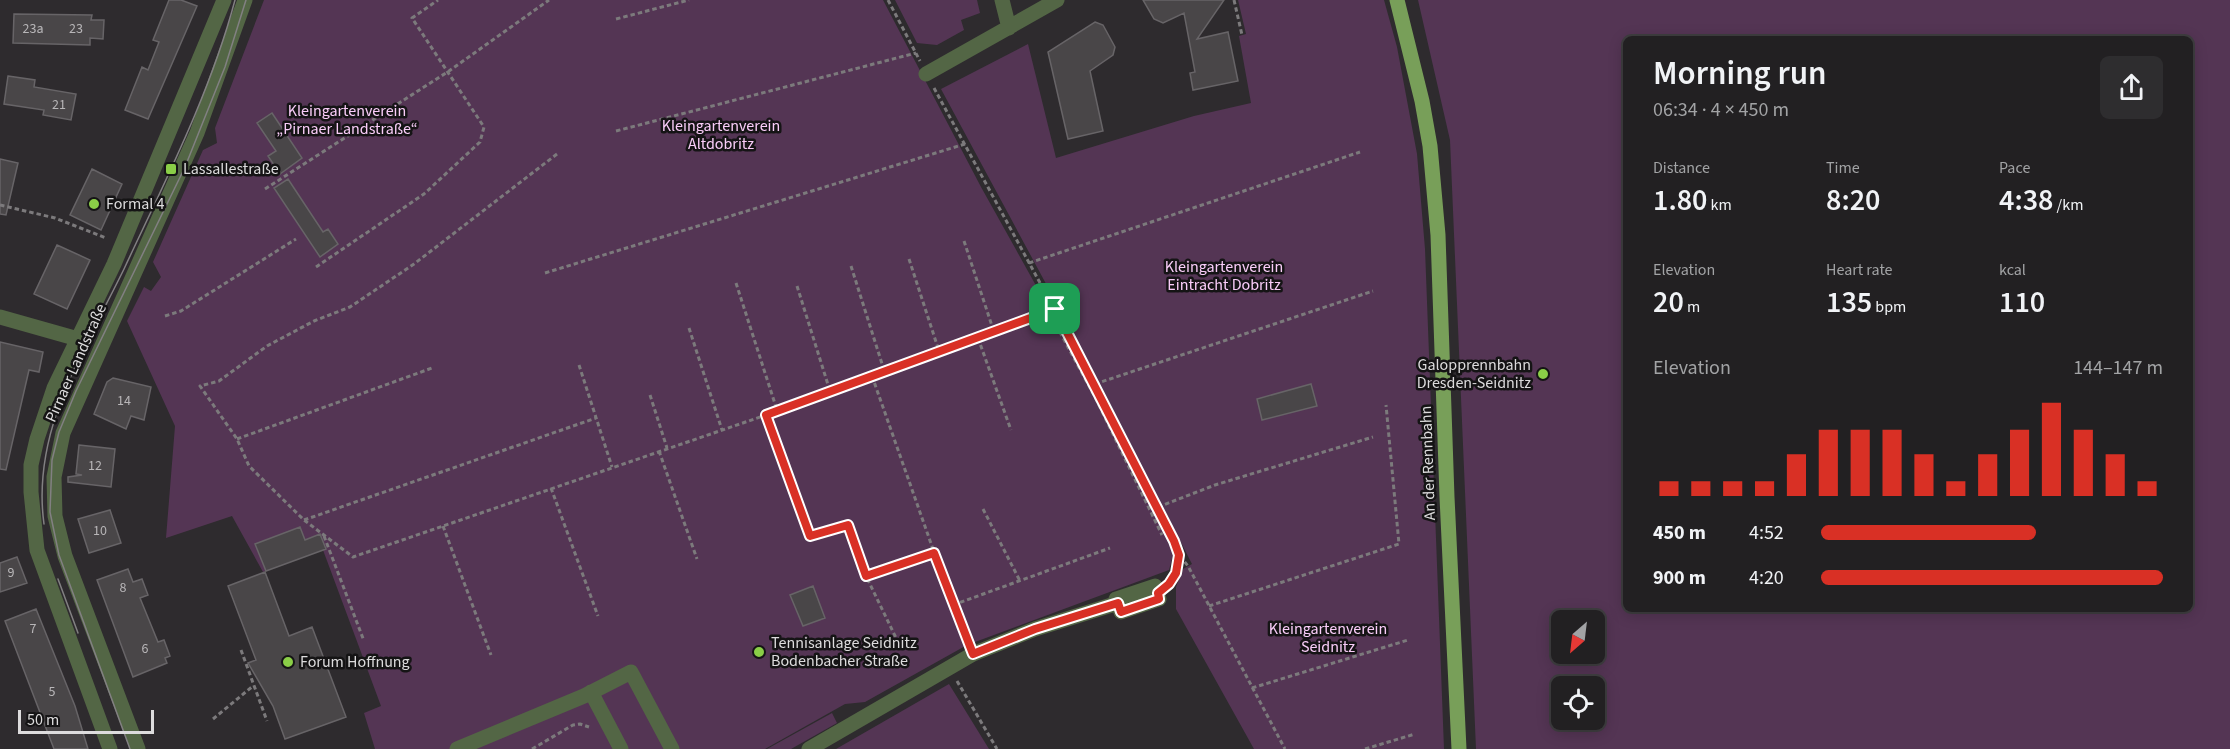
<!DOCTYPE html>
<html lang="en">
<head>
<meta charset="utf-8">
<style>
	:root { --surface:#222022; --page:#2e2d2f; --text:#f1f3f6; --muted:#a2a3a5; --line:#3f3e40; --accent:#d93025 }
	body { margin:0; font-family:"Source Sans 3",sans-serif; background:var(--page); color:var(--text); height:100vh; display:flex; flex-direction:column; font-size:22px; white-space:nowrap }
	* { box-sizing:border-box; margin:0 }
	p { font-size:20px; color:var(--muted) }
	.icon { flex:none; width:33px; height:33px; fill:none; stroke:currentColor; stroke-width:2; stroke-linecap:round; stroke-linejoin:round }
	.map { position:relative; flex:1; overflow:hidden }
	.drawer { position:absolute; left:1623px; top:36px; width:570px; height:576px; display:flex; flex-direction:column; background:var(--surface); border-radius:9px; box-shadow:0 3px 15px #0003,0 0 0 2px var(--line) }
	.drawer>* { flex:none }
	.needle { width:39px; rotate:208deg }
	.controls { position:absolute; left:1551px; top:610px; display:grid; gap:12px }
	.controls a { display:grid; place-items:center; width:54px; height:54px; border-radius:9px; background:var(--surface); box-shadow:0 3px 15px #0003,0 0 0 2px var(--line); font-size:30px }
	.scale { position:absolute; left:18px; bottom:15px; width:136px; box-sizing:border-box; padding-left:6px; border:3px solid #dddcdd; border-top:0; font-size:16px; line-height:21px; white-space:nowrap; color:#dddcdd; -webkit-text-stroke:4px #151415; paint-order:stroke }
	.pin { position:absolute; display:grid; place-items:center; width:51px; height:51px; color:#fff; margin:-26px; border-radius:12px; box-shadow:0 3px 9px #0006 }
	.round { display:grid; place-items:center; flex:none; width:63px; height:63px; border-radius:9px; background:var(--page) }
	.head { display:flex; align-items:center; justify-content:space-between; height:102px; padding:0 30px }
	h1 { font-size:33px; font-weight:600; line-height:45px }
	.metrics { display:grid; grid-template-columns:repeat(3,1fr); gap:9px; height:102px; padding:6px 30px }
	.metrics div { display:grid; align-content:center }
	.metrics b { font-size:30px; font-weight:600 }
	.metrics small { font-size:16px; font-weight:400 }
	.metrics p { font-size:16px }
	.chart { height:168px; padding:12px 30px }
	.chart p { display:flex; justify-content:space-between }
	.chart svg { width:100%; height:108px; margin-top:6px; stroke:var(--accent); stroke-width:6 }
	ul { padding:0 30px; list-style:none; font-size:20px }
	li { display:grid; grid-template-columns:96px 72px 1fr; align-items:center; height:45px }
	li i { height:15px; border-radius:8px; background:var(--accent) }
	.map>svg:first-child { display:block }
	.green { fill:#543554; fill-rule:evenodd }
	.building { fill:#494648; stroke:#676467; stroke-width:1.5 }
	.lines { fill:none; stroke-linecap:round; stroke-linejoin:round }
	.path { stroke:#7c7a7c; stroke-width:3; stroke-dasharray:4.5 3; stroke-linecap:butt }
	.minor { stroke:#536645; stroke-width:15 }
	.major { stroke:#789f59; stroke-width:15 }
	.tram { stroke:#828082; stroke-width:1.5 }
	.route-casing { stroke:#fff; stroke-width:12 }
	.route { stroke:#d93025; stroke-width:8 }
	.poi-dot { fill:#8ace47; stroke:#151415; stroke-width:2 }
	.labels { text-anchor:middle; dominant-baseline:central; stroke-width:5; stroke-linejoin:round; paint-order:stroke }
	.number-label { font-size:14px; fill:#b8b6b8 }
	.park-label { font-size:16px; fill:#facdf9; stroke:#151415 }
	.poi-label { font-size:16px; fill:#dddcdd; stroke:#151415; text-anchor:start }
	.street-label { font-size:16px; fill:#dddcdd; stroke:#151415 }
</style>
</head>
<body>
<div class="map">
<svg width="2230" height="749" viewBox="0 0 2230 749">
	<rect width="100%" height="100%" fill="#2e2b2e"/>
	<path class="green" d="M264,0H883L981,187L1092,386L1169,542L1173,555L1169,570L967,645L865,702L845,704L765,749H375L364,713L381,706L323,550L263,572L232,516L166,538L175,426L127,321L144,287L151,291L161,277L153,262L203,150L217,143L215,128Z
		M895,0H977L980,13L961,20L964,30L937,45L917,43Z
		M1238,0H1384L1397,47L1417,154L1425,249L1444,749H1254L1176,609V587L1183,569L1192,564L1100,384L941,89L1028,44L1056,158L1194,116L1251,103L1239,36L1246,34Z
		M1418,0H2230V749H1476L1450,140ZM1626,39H2190V609H1626ZM1562,621H1594V654H1562ZM1562,687H1594V720H1562Z
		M949,684L989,749H836Z
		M832,713L837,723L791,749H767Z"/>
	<path class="building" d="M169,0H181L197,6L148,119L125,110L142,67L148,70L159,42L153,40Z
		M1143,0H1224L1197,39L1228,32L1238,81L1193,90L1190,73L1195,72L1184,13L1163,23L1154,19Z
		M14,14L92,15L91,20H104L103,39L90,38V45L13,43Z
		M1095,22L1103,25L1115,47L1113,55L1090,71L1103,131L1068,139L1048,52Z
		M8,76L35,80L34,87L76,94L71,120L43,115L44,110L4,104Z
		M272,113L302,158L280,174L268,156L276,151L257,123Z
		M0,159L18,163L6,215L0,214Z
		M92,169L122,184L101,230L70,215Z
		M288,179L323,232L328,229L338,244L320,257L274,188Z
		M57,245L90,260L67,309L34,294Z
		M0,342L43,352L39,372L29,370L6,470L0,469Z
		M113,378L151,387L144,420L131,416L126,429L94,414L107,382Z
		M1311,384L1317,406L1262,420L1257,399Z
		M79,445L115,449L111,487L68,482V477L82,475L76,474Z
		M110,510L121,543L89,553L78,519Z
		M300,527L305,540L320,534L326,549L266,571L255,544Z
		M17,557L27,583L0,592V563Z
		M128,569L133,582L142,579L148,595L140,598L158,642L164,640L170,656L165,658L167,663L133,677L97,580Z
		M265,572L289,636L312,627L346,717L285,739L273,706L248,663L256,660L228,586Z
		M813,586L825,618L803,626L790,595Z
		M36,609L75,706L88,749H54L5,621Z"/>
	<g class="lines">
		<path class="path" d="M888,0L920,61
			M1234,0L1242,35
			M616,19L689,0
			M934,88L1095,384L1174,541L1179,563L1171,583
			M616,131L916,53
			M557,154L414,264L350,307L314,321L267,346L219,381L200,386L237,439L249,466L304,520L353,557L766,415L1055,309
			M265,189L449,71L549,0
			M0,205L55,218L106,238
			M964,241L994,332
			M909,259L939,351
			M1029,263L1360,152
			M851,266L884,370
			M316,267L424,194L480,142L484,127L412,18L438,0
			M545,273L965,144
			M736,283L777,410
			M797,286L830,391
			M1049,312L1096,399L1162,535
			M165,316L181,311L296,239
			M689,328L722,430
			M978,338L1011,430
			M579,365L612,467
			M872,376L965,640
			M1095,384L1373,291
			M650,395L667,448
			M766,415L810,536L847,525L866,576L898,642
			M237,439L432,368
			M659,451L697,559
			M551,488L598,616
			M1158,507L1215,485L1373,437
			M983,509L1020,581
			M304,520L596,418
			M443,526L491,655
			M324,536L364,641
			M1180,556L1188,566L1285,749
			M866,576L934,553
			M953,605L1110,548
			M1209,606L1399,544L1386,405
			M241,650L267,721
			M957,681L997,749
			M1252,688L1408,640
			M213,719L253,686
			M532,749L573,725L580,724L589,727
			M1365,749L1415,734"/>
		<path class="minor" d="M1002,0L1009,28
			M926,74L1057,0
			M0,317L78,339
			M591,692L621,749
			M110,749L37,550L31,492V465L37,439L54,388L114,264L224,0
			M138,749L65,556L55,516L54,477L63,433L197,133L245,0
			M457,749L584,696L631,672L672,749
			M809,749L973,654L1035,629L1118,603L1116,599L1155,586L1159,599L1121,612L1118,603"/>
		<path class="major" d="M1397,0L1422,101L1430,146L1438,235L1447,497L1459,749"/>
		<path class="tram" d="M44,524C31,431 85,349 124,269C165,181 210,94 235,0
			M58,579L78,633
			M130,749L59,555L50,512L52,460L59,432L76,391L185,167L225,67L246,0"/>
	</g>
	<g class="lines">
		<g class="route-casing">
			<path id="route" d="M1055,309L1174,541L1179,555L1176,573L1169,584L1158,593L1159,599L1121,612L1118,603L1035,629L973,654L934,553L866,576L848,525L810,536L766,415Z"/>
		</g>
		<use href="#route" class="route"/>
	</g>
	<g class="poi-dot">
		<rect x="165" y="163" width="12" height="12" rx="3"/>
		<circle cx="94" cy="204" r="6"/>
		<circle cx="1543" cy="374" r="6"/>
		<circle cx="759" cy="652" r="6"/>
		<circle cx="288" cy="662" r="6"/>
	</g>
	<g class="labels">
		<g class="number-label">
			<text x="33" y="29">23a</text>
			<text x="76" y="29">23</text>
			<text x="59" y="105">21</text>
			<text x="124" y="401">14</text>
			<text x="95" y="466">12</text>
			<text x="100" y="531">10</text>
			<text x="11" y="573">9</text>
			<text x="123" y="588">8</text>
			<text x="33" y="629">7</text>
			<text x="145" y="649">6</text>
			<text x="52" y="692">5</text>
		</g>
		<g class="park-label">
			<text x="347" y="111">Kleingartenverein<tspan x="347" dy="18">„Pirnaer Landstraße“</tspan></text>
			<text x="721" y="126">Kleingartenverein<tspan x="721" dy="18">Altdobritz</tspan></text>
			<text x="1224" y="267">Kleingartenverein<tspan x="1224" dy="18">Eintracht Dobritz</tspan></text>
			<text x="1328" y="629">Kleingartenverein<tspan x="1328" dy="18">Seidnitz</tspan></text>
		</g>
		<g class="poi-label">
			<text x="183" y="169">Lassallestraße</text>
			<text x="106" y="204">Formal 4</text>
			<text x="1531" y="365" text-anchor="end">Galopprennbahn<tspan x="1531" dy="18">Dresden-Seidnitz</tspan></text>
			<text x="771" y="643">Tennisanlage Seidnitz<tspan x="771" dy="18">Bodenbacher Straße</tspan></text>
			<text x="300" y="662">Forum Hoffnung</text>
		</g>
		<g class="street-label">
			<text transform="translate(76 363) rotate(-66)">Pirnaer Landstraße</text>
			<text transform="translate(1428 463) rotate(-92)">An der Rennbahn</text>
		</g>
	</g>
</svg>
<div class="controls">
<a><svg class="needle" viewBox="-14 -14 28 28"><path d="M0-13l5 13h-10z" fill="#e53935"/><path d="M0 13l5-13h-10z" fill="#a2a3a5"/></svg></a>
<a><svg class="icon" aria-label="locate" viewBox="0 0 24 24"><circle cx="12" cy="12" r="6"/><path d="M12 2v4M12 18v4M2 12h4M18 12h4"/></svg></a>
</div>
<div class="scale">50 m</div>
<div class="pin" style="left:1055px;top:309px;background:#1e9e55"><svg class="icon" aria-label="arrive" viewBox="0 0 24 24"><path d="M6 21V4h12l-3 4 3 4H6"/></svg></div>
<section class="drawer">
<div class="head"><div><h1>Morning run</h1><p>06:34 · 4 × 450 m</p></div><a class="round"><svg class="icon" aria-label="share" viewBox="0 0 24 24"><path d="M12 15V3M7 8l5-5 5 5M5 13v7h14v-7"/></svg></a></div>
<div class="metrics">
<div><p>Distance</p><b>1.80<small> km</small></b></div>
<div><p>Time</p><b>8:20</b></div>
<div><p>Pace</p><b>4:38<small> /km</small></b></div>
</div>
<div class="metrics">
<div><p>Elevation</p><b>20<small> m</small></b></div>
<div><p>Heart rate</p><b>135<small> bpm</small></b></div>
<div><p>kcal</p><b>110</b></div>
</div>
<div class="chart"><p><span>Elevation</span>144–147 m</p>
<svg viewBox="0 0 160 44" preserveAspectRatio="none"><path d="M5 44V38M15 44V38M25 44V38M35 44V38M45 44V27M55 44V17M65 44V17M75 44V17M85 44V27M95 44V38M105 44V27M115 44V17M125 44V6M135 44V17M145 44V27M155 44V38"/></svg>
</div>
<ul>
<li><b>450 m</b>4:52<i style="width:63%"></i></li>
<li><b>900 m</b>4:20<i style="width:100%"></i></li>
</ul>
</section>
</div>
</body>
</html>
